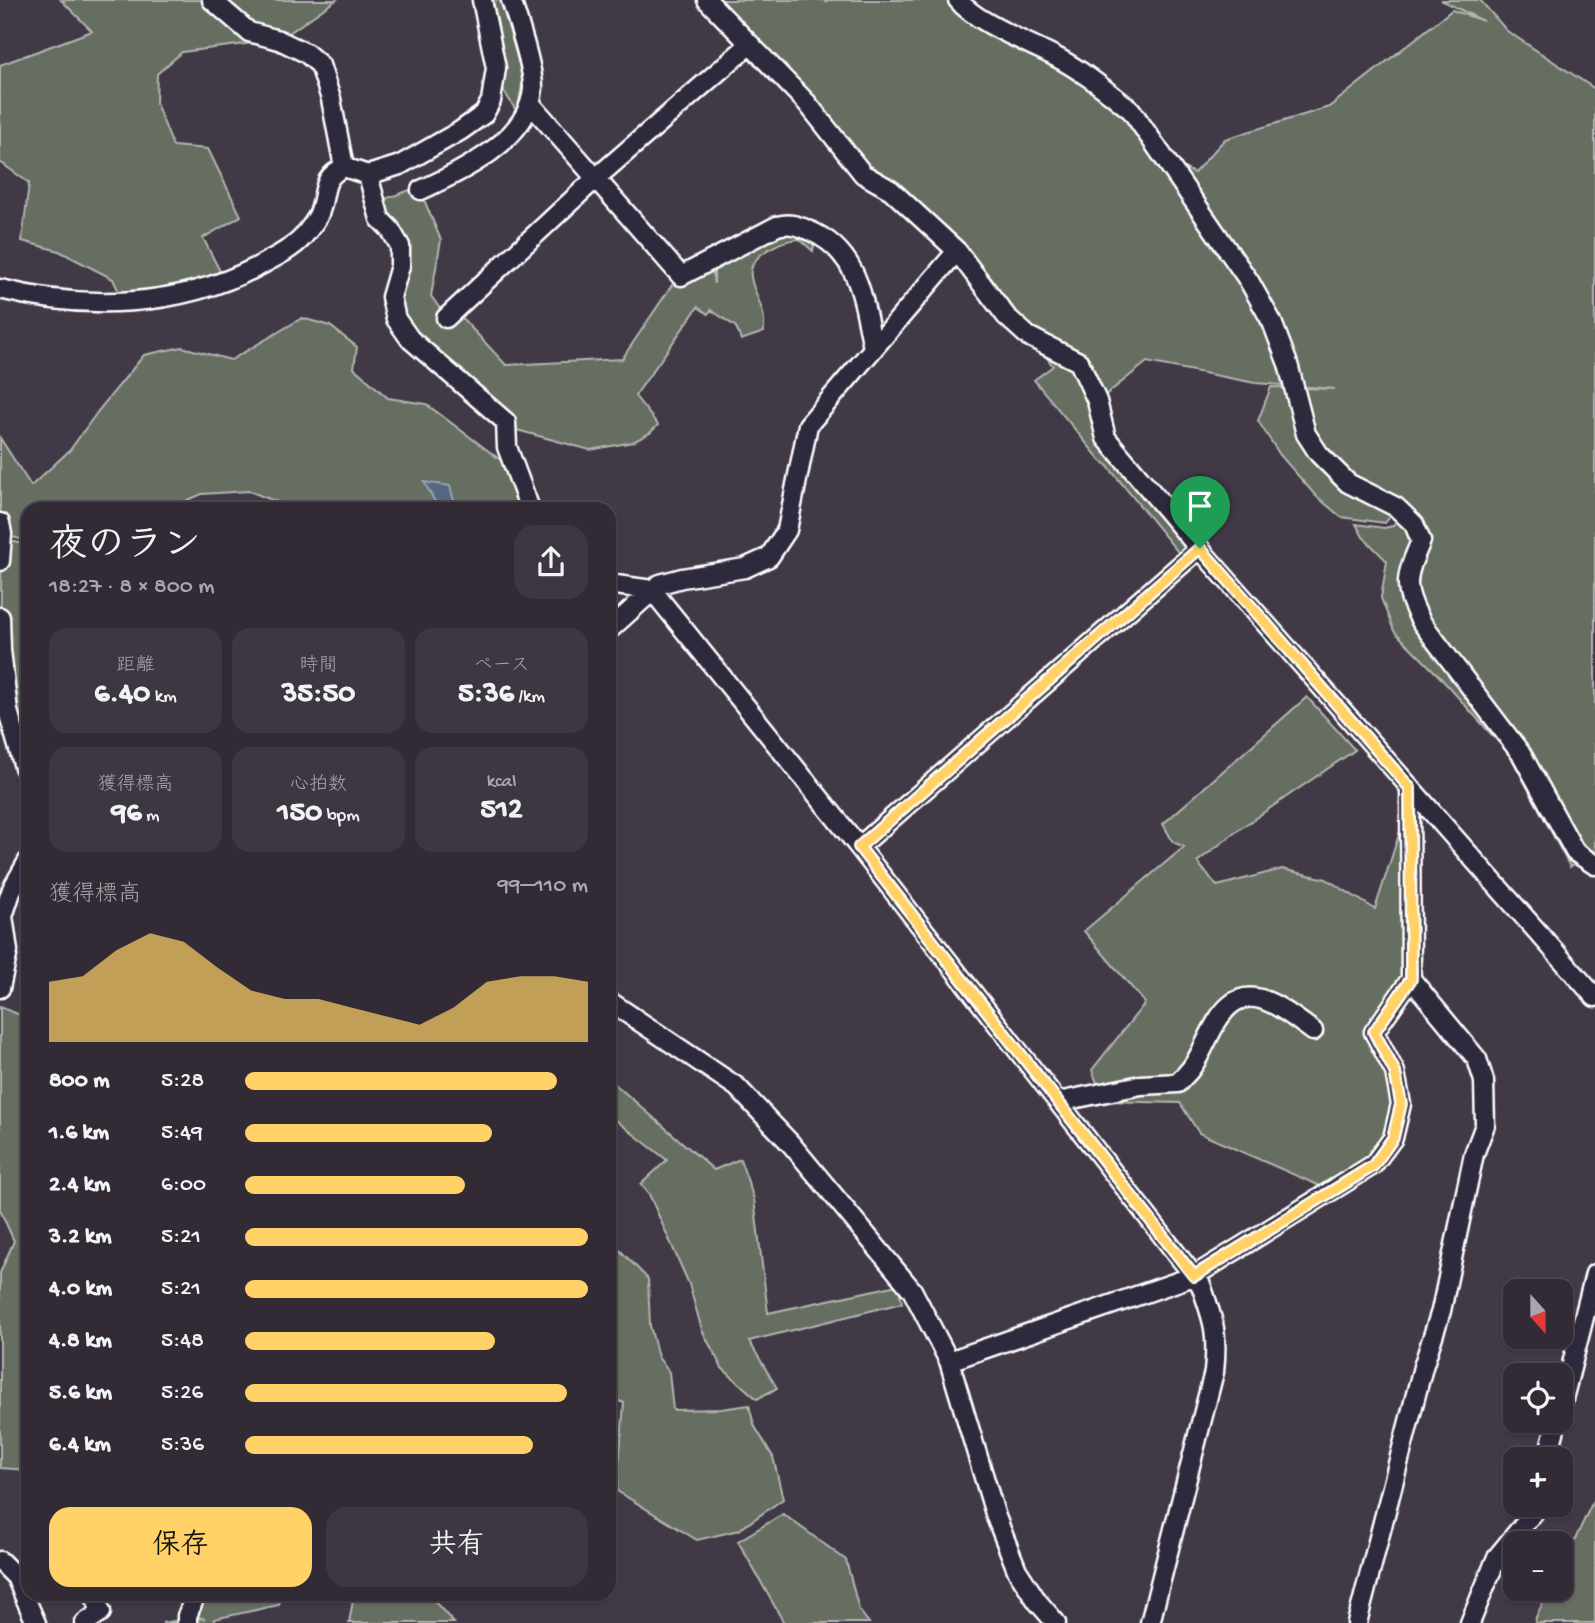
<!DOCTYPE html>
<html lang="ja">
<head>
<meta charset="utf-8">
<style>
	:root { --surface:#322b35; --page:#3d3741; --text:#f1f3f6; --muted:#a8a7ad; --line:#4d4750; --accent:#ffd166 }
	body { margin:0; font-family:"Gochi Hand","Klee One",sans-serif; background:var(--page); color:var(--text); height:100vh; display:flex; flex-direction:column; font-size:26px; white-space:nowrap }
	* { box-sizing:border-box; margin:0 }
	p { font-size:23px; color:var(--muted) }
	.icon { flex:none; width:38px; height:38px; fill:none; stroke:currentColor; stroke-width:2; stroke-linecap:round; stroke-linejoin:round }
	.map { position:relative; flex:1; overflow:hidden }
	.sheet { position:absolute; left:21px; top:502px; width:595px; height:1099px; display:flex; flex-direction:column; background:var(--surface); border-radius:21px; box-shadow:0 2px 5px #0004,0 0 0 2px var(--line) }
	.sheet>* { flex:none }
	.needle { width:46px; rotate:159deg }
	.buttons { position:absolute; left:1503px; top:1279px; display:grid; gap:14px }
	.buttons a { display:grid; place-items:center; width:70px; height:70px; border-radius:14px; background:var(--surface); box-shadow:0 2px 5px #0004,0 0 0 2px var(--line); font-size:35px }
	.pin { position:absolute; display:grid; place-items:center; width:60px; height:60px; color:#fff; margin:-72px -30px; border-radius:50% 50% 50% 0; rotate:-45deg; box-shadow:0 0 7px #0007 }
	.pin .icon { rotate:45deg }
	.round { display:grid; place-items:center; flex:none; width:74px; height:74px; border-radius:21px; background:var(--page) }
	.headline { display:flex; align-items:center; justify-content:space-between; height:119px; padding:0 28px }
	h1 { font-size:38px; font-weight:700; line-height:52px }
	.figures { display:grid; grid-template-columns:repeat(3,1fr); gap:10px; height:119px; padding:7px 28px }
	.figures div { display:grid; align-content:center; border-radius:18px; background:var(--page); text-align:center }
	.figures b { font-size:30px; font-weight:700 }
	.figures small { font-size:19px; font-weight:400 }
	.figures p { font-size:19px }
	.chart { height:196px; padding:14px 28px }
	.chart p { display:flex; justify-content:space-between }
	.chart svg { width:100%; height:126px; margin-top:7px; fill:var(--accent); opacity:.7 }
	.button { display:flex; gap:14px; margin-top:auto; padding:14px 28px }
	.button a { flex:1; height:80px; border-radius:21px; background:var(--accent); color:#111; font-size:28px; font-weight:700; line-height:80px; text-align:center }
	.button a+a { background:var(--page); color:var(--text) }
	ul { padding:0 28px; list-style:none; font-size:23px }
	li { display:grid; grid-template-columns:112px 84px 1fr; align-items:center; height:52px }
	li i { height:18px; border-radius:9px; background:var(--accent) }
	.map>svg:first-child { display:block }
	.green { fill:#656e61; stroke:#b2b6b0; stroke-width:2 }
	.water { fill:#54677f; stroke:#98a4b2; stroke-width:2 }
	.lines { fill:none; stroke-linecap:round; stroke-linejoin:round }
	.minor-casing { stroke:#fff; stroke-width:23 }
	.minor { stroke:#2f2a3d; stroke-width:18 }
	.route-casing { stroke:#fff; stroke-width:14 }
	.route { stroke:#ffd166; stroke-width:9 }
</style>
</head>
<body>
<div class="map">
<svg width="1595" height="1623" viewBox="0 0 1595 1623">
	<rect width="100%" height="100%" fill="#423947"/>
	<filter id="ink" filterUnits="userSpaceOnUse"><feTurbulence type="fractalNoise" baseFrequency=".0143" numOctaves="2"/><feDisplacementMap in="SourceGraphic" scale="14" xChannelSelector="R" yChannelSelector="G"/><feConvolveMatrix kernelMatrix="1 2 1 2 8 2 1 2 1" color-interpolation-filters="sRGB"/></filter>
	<g filter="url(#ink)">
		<path class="green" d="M61,0H336L279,40L182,52L157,74L156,103L173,146L208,149L241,216L203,238L224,279L123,301L113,279L59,251L22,241L29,183L0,162V65L92,31Z
			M493,0H501L523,79L517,112L502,88L497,20Z
			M716,0H824L826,2L828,0H962L1127,107L1165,159L1194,173L1225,139L1329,107L1452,10L1483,21L1441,0H1480L1507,31L1595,89V863L1579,860L1570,867L1510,755L1438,675L1394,631L1381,598L1387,561L1363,537L1356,524L1384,528L1393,526L1401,512L1397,508L1385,523L1341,517L1315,495L1280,455L1258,421L1271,387L1335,389L1255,383L1147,362L1098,401L1106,438L1197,546L1181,556L1106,464L1101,461L1034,380L1053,366L1035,343L866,166Z
			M413,189L425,202L441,240L431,296L446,317L462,318L506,365L622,359L674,282L712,267L714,284V263L784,224L815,237L813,251L799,239C786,240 780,243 769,249C738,268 754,283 762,310C765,317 764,325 764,332L741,340L736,327L711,310L708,314L698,307L635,396L658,425L650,433L633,442L590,450L506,427L394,311L400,266L379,201Z
			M302,318L330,326L357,347L354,368L388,398L426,404L511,468L530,509H295L249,491L202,494L167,509H28V541L0,534V438L31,486L70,450L98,411L144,355L182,347L231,360Z
			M2,539L28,545V733L8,711L0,641Z
			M1307,697L1355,750L1241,828L1197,862L1217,886L1282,869L1326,879L1375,909L1410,800L1411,979L1383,1034L1398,1117L1358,1175L1331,1191L1199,1133L1180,1103L1104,1101L1092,1070L1145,1003L1084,931L1184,847L1173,842L1163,824Z
			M0,1007L28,1018V1470L0,1468V1273L14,1241L0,1210Z
			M609,1079L714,1170L740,1159L754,1199L768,1313L898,1285L902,1303L749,1341L777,1388L757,1399L722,1368L702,1330L689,1284L649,1194L641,1184L667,1160L609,1115Z
			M609,1239L648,1279L650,1326L658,1357L669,1372L673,1410L721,1409L749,1405L754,1425L773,1457L783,1499L739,1530L697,1540L617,1491L624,1403L609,1397Z
			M1595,1497V1623H1535L1536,1617L1550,1589H1561V1569Z
			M783,1514L846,1560L859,1610L869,1623H784L738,1541Z
			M200,1594H281L279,1605L214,1619V1623H162L192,1618L205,1619L191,1615Z
			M354,1594H428L454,1623H349Z"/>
		<path class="water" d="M424,482L450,486L454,501L449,509H439Z"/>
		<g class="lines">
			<g class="minor-casing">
				<path id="minor" d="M212,0L249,32L279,40L306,53L320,65L331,99L344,167
					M707,0L807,103L863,174L891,190L957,251L1006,316L1028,336L1079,362L1097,401L1106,438L1192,540L1595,997
					M958,0C976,23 1030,43 1056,57C1083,71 1107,91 1131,110L1249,281L1272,322L1288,364L1306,434L1319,454L1348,483L1396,507L1414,524L1421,541C1405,578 1402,587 1422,623L1522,755L1575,852L1595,865
					M530,103L681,276L777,226C790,223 796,225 808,230C860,251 863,300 873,348
					M368,175L380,219L390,229L400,246V266L391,297L396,319L410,339L506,422L507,447L530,509
					M421,190C462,171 528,141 533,89C534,69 518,21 511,0
					M0,289C86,311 178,307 257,267C271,259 291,250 302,238C307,232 314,223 318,216C328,194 319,179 344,167L368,175L400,165L460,131L484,114L491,101L496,68L482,0
					M446,318L596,178L750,44
					M0,523L2,534L0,561
					M609,584L652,590L859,847L1201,1285C1214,1322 1218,1333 1214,1372L1150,1623
					M0,617L1,650L8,711L24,767L28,774
					M609,630L660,584L682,578L745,568L769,557L787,530L808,425L957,251
					M859,847L1200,548
					M0,988L8,951L3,916L12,889L28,861
					M609,1001L737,1087L791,1144L912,1290L949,1361L996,1517L1017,1570L1037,1601L1056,1623
					M1058,1102L1141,1085L1178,1083C1182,1078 1188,1073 1192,1067C1213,1038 1222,978 1273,1004C1287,1011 1300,1022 1313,1031
					M949,1361L1194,1276L1373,1165L1393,1138L1401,1104L1395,1072L1374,1032L1411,979L1410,788
					M1561,1407L1595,1274
					M1547,1460L1557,1421
					M0,1561L16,1577L36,1623
					M85,1623L101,1612L94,1594
					M187,1623V1616L196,1594
					M1357,1623L1423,1367L1441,1311L1474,1154L1485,1125L1484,1081L1477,1059L1411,979
					M1470,1623L1497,1557L1534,1512L1536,1505"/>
			</g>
			<use href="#minor" class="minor"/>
		</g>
	</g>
	<g class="lines" filter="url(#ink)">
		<g class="route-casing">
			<path id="route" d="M1200,548L1410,788L1411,979L1374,1032L1395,1072L1401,1104L1393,1138L1373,1166L1194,1276L859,847Z"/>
		</g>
		<use href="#route" class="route"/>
	</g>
</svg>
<div class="buttons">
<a><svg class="needle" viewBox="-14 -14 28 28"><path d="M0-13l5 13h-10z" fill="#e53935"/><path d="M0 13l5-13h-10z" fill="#a8a7ad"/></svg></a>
<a><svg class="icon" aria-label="locate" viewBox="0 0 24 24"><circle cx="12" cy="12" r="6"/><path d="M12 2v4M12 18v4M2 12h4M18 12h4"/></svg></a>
<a>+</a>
<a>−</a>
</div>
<div class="pin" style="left:1200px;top:548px;background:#1e9e55"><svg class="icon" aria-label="arrive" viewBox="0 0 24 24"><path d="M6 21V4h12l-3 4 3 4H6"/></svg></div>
<section class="sheet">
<div class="headline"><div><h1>夜のラン</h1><p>18:27 · 8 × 800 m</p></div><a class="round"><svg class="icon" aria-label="share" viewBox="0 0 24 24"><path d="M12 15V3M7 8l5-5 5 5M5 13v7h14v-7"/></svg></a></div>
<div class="figures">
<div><p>距離</p><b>6.40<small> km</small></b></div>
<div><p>時間</p><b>35:50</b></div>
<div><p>ペース</p><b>5:36<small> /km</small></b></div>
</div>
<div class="figures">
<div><p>獲得標高</p><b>96<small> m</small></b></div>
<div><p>心拍数</p><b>150<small> bpm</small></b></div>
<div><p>kcal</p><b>512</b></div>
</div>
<div class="chart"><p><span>獲得標高</span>99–110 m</p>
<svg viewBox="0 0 160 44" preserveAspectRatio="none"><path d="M0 44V23L10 21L20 12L30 6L40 9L50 18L60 26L70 29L80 29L90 32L100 35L110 38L120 32L130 23L140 21L150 21L160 23V44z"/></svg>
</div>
<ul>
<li><b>800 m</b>5:28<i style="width:91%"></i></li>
<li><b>1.6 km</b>5:49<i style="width:72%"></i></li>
<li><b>2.4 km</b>6:00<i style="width:64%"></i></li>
<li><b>3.2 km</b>5:21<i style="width:100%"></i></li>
<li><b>4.0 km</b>5:21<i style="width:100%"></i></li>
<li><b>4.8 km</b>5:48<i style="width:73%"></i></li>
<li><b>5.6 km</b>5:26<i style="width:94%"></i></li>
<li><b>6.4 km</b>5:36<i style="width:84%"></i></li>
</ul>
<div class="button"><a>保存</a><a>共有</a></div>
</section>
</div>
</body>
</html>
